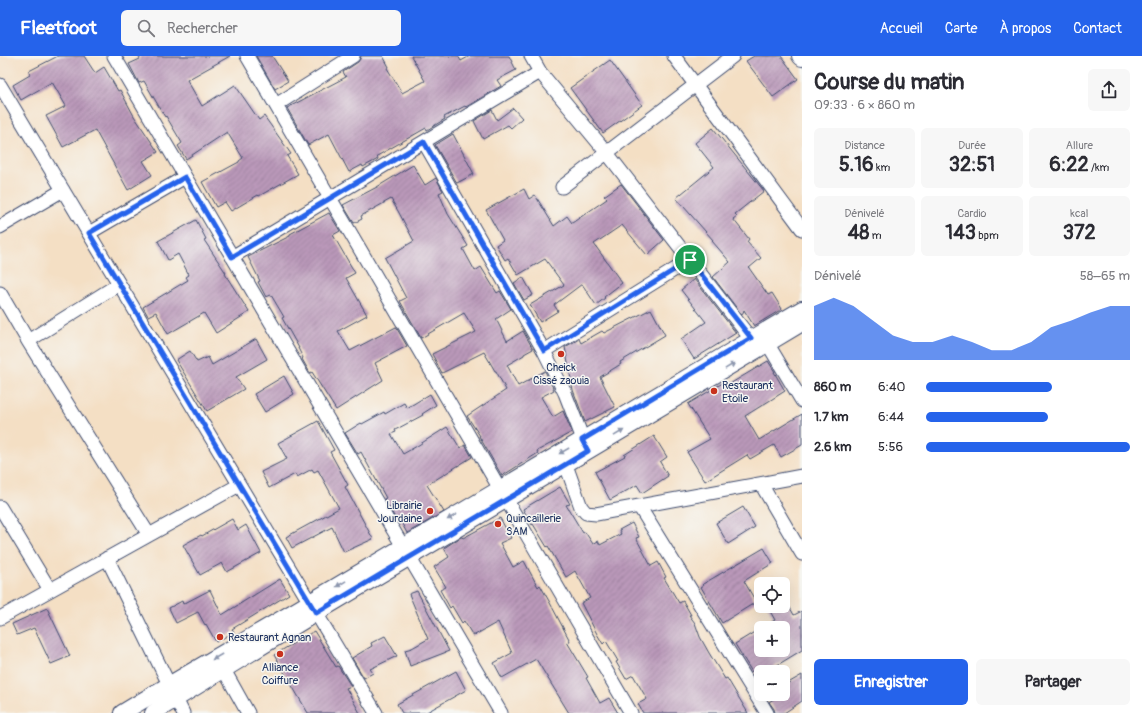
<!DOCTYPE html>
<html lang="fr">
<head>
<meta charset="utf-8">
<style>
	:root { --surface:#fff; --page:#f7f7f7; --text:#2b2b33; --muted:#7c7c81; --accent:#2563eb }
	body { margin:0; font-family:Pangolin,sans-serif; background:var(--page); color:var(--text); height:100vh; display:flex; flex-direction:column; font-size:15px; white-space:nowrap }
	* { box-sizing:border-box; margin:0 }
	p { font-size:13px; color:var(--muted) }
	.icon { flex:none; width:22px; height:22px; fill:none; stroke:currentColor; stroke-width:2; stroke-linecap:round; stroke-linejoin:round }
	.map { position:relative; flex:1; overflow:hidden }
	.side { display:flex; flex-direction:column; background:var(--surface); width:340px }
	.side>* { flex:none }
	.buttons { position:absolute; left:754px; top:521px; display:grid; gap:8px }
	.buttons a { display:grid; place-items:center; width:36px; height:36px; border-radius:6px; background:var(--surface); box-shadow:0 4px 16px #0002; font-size:20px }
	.pin { position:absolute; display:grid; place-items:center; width:34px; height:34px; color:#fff; margin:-17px; border:2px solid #fff; border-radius:50%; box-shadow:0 1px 4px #0007 }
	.round { display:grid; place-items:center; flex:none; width:42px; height:42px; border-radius:6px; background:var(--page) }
	.head { display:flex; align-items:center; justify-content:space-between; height:68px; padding:0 12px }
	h1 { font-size:22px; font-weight:700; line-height:30px }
	.metrics { display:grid; grid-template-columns:repeat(3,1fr); gap:6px; height:68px; padding:4px 12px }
	.metrics div { display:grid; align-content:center; border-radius:6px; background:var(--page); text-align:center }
	.metrics b { font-size:20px; font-weight:700 }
	.metrics small { font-size:11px; font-weight:400 }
	.metrics p { font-size:11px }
	.chart { height:112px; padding:8px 12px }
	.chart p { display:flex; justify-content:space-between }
	.chart svg { width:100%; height:72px; margin-top:4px; fill:var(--accent); opacity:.7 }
	.action { display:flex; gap:8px; margin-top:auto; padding:8px 12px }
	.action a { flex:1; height:46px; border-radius:6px; background:var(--accent); color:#fff; font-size:16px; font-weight:700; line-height:46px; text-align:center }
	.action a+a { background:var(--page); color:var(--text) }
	ul { padding:0 12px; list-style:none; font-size:13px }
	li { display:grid; grid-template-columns:64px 48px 1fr; align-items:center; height:30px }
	li i { height:10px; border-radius:5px; background:var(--accent) }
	header { display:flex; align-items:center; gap:24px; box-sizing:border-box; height:56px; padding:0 20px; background:var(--accent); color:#fff }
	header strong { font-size:19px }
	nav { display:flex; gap:22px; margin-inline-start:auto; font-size:14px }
	.search { width:280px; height:36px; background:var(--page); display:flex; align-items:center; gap:10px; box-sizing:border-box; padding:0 14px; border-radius:6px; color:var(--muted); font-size:15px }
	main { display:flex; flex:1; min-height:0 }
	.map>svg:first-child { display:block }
	.building { fill:url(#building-hatch) }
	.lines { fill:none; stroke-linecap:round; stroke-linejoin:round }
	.minor-casing { stroke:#3c496d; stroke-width:15 }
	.tertiary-casing { stroke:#3c496d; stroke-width:18 }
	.minor { stroke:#fff; stroke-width:13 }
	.tertiary { stroke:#fff; stroke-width:16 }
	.oneway { fill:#8d97ae }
	.route-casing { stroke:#fff; stroke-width:8 }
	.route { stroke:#2563eb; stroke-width:5 }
	.poi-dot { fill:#c8321e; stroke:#f6f6f2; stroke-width:1.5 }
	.labels { text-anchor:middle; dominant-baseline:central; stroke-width:3; stroke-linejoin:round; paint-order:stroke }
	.poi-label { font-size:11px; fill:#1b2f5e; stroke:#f6f6f2; text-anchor:start }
</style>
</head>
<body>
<header>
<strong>Fleetfoot</strong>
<div class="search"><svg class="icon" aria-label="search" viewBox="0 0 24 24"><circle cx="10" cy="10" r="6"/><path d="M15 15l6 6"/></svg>Rechercher</div>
<nav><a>Accueil</a><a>Carte</a><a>À propos</a><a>Contact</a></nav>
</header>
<main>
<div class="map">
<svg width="802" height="657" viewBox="0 0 802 657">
	<defs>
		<pattern id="building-hatch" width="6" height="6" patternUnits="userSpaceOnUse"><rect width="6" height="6" fill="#ba98b9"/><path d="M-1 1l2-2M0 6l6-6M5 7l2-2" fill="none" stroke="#967c9a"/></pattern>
	</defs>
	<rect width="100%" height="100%" fill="#f6f6f2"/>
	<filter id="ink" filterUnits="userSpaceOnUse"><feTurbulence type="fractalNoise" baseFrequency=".025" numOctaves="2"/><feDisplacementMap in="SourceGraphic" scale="8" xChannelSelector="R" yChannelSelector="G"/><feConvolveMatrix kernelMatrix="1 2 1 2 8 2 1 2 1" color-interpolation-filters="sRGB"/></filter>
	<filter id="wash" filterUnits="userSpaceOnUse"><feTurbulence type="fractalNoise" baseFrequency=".012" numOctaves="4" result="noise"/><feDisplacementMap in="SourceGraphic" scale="16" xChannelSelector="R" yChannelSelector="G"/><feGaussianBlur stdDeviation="0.9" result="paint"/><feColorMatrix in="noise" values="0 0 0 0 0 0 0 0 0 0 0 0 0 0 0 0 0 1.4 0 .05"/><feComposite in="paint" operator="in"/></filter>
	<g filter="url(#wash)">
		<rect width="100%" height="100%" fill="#f4dfc4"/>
		<g id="blocks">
			<path class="building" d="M58,0H84L95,17L104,11L118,35L120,34L134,60L158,96L143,105L152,119L128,134L95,74L63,91L46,60L66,50L52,26L21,44L13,29L30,19L29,15Z
				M139,0H230L187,24L202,50L235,29L259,64L264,60L291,98L287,100L298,118L259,140L258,139L231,155L225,146L216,151L202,126L239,106V105L243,102L227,76L186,103L178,90L182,87L166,60L165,61L144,25L139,27L129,8L140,3Z
				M256,0H272L288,25L275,33Z
				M361,0H383L389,11L387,12L402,37L425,25L411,0H458L461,5L470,0H509L516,14L497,24L501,30L466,51L465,50L444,61L445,63L427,74L426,72L377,100L378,103L363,111L362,109L349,116L329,78L308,89L287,52L346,21L343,16L358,6L360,3Z
				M754,0H781L798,23L773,41L746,5Z
				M610,4L642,49L603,77L570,32Z
				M513,52L522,62L511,72L508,69L483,83L474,65L492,54L497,64Z
				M713,72L764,135L735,158L737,160L733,163L749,183L747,186L761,202L749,212L768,239L772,237L782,253L754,270L744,254L742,259L713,221L730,206L712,185L713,184L676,142L714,111L695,87Z
				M453,78L474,118L457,127L435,89Z
				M413,109L425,129L436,122L443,135L439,137L448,158L468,190L463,193L475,215L481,211L497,237L500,235L511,253L496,263L507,285L523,275L533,293L524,298V299L507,309L518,330L545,315L554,334L541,341L553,361L563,355L572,376L537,395L538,397L502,420L479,380H480L467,360L506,334L496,315H495L484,296L442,317L432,298L476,276L464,257L421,282L400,245L406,242L385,202L414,185L398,155L391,143L361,160L362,163L354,167L343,149L377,131Z
				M621,128L664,184L647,199L622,169L594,188L622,227L604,241L605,242L596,249L582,228L554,249L558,255L540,266L530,249L564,229L545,203L518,219L508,202L505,204L496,189L503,184L486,154L524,133L529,143L535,139L554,170L567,160L572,167L607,143L604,140Z
				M329,157L340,175L333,179L355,217L346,222L367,259L338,275L350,295L396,271L407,290L375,307L383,324L336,354L312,316L310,317L302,303L303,302L298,292H299L282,262L284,261L271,239L266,241L258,226L260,225L248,201L290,180V178Z
				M196,164L206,183L204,184L226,217L225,218L249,256L216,277L204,257L168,278L156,256L148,260L143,251L188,224L186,221L189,219L178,198L168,204L158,185Z
				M523,221L533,239L524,244L514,227Z
				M694,223L736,277L694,303L681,283L706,266L681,234Z
				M651,253L665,279L620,306L621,308L600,321L615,351L585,366L573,334L565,291L579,283L581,287L602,275L604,277Z
				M256,283L267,303L236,321L244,333L207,355L176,304L190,295L197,306L208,301L212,309Z
				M768,305L775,316H774L785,335L745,360L759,384L802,358V389L781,401L774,389L750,403L747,399L705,425L687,396L710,383L688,348L726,325L728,329Z
				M284,320L294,338L265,356L254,338Z
				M430,338L436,349L422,358L423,359L395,374L396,376L391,378L403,398L417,390L447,371L460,392L465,389L472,401L427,429L444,456L407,477L401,466L398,467L384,443L386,442L361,396L358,398L345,377L361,367L362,368L384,356L385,358L404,347L407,352Z
				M318,365L334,394L330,396L348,429L345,431L373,483L344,496L332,471L292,492L286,481L339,452L318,414L314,416L312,413L297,421L295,418L269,432L261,416L287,403L278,387Z
				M654,380L667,401L660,406L668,420L642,437L637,429L610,444L595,416L625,400L624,399Z
				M560,431L570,448L566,449L583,477L585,476L593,488L598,485L600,489L621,478L619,474L632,467L639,481L636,482L651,510L658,506L666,521L664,522L679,547L683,545L691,559H689L695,567L700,581L709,597L725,623L727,622L748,657H643L638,648L647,643L633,619L626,623L616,606L618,605L606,585L603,588L597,578L581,547L590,542L575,515L566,521L548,490L547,491L533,468L532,469L523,453Z
				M743,451L755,471L728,488L716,467Z
				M500,462L511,482L500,487L513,511L524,505L538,531L540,529L549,545L570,585L567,586L588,621L586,622L600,647L609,642L618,657H569L536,603L502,622L494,607L512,597L498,566L473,580L464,565L462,567L452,550L450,552L440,534L446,531L434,511L449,501L444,492L461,481H462L463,482Z
				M232,463L238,474L246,469L261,497L227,516L222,507L200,519L183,489L201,479L202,480Z
				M764,492L773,507L744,525L756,546L722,567L701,531L704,529L703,528Z
				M280,523L289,538L232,573L234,576L216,586L206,568L205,569L198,556L176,567L169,552L182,545L183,548L210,534L222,559Z
				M417,535L449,595L410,610L405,594L412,592L428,583L409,538Z
				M767,550H789L794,559L802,555V594L766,616H752L735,588L761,572V594H783V572H762L775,564Z
				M47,552L70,600L51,608L34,572L17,579L12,568Z
				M314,575L336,611L338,610L351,630L346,632L360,657H308L274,599Z
				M385,580L397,600L370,613L373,617L364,622L352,602L372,590L371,587Z
				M456,615L466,634L425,657H402L397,648Z
				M802,619V645L784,657H775L774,653L769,646L781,638H783V630Z"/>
		</g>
	</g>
	<g filter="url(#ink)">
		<use href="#blocks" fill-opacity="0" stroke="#3c496d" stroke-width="1"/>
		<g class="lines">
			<g class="minor-casing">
				<path id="minor" d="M114,0L501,657
					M247,0L631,657
					M531,0L540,16L607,97L751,283
					M674,0L802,173
					M0,29L376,657
					M276,49L353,0
					M424,86L544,295L565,337L586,391
					M562,131L733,0
					M0,171L63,134
					M89,177L185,121
					M232,201L540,16
					M0,237L28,285L149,479
					M763,280L802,345
					M28,285L119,228
					M544,295L690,204
					M566,409L581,451L586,457L596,458L802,420
					M761,428L802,498
					M639,450L767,657
					M0,451L50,534
					M107,502L183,657
					M0,562L239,429
					M224,614L248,657"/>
			</g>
			<g class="tertiary-casing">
				<path id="tertiary" d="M800,0L802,2
					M122,657C184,619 248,583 310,546C474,449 638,350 802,253
					M153,657L316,557L802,267"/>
			</g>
			<use href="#minor" class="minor"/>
			<use href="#tertiary" class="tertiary"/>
		</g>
		<defs><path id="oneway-solid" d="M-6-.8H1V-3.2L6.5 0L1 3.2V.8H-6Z"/></defs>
		<g class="oneway">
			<use href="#oneway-solid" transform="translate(730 310) rotate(-31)"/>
			<use href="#oneway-solid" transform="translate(619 377) rotate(-31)"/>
			<use href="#oneway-solid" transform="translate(564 395) rotate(150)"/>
			<use href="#oneway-solid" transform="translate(452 461) rotate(149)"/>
			<use href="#oneway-solid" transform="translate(341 528) rotate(149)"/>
			<use href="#oneway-solid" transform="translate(217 601) rotate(150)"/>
		</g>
	</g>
	<g class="lines" filter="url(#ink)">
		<g class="route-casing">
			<path id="route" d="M424,86L544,295L690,204L751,282L582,384L588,395L316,557L89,177L185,121L232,201Z"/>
		</g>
		<use href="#route" class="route"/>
	</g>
	<g class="poi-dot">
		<circle cx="561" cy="298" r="4"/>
		<circle cx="714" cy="335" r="4"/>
		<circle cx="430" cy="455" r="4"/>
		<circle cx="498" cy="468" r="4"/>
		<circle cx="220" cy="581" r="4"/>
		<circle cx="280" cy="598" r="4"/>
	</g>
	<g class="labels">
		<g class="poi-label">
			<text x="561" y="311" text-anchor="middle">Cheick<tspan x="561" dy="13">Cissé zaouia</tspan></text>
			<text x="722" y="329">Restaurant<tspan x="722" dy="13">Etoile</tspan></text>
			<text x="422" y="449" text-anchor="end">Librairie<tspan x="422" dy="13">Jourdaine</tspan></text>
			<text x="506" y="462">Quincaillerie<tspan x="506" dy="13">SAM</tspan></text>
			<text x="228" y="581">Restaurant Agnan</text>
			<text x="280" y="611" text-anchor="middle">Alliance<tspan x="280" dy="13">Coiffure</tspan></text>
		</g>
	</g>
</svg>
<div class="buttons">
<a><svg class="icon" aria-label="locate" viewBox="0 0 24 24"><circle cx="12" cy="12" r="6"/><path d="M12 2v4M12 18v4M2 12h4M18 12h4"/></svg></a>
<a>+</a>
<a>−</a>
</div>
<div class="pin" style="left:690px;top:204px;background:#1e9e55"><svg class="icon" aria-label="arrive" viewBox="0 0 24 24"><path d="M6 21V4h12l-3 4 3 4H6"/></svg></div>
</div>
<section class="side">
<div class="head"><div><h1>Course du matin</h1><p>09:33 · 6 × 860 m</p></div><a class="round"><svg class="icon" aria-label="share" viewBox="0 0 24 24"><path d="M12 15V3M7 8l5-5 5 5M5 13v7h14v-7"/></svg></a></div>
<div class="metrics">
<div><p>Distance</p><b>5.16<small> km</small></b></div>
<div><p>Durée</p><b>32:51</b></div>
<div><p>Allure</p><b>6:22<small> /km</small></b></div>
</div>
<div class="metrics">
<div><p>Dénivelé</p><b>48<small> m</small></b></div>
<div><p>Cardio</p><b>143<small> bpm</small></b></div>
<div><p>kcal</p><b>372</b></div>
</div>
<div class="chart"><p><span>Dénivelé</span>58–65 m</p>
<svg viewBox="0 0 160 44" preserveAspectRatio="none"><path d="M0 44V11L10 6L20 11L30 20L40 29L50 33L60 33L70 29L80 33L90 38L100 38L110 33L120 24L130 20L140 15L150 11L160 11V44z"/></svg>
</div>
<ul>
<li><b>860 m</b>6:40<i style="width:62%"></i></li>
<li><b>1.7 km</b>6:44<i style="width:60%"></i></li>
<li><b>2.6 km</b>5:56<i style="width:100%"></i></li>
</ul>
<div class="action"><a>Enregistrer</a><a>Partager</a></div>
</section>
</main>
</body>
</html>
